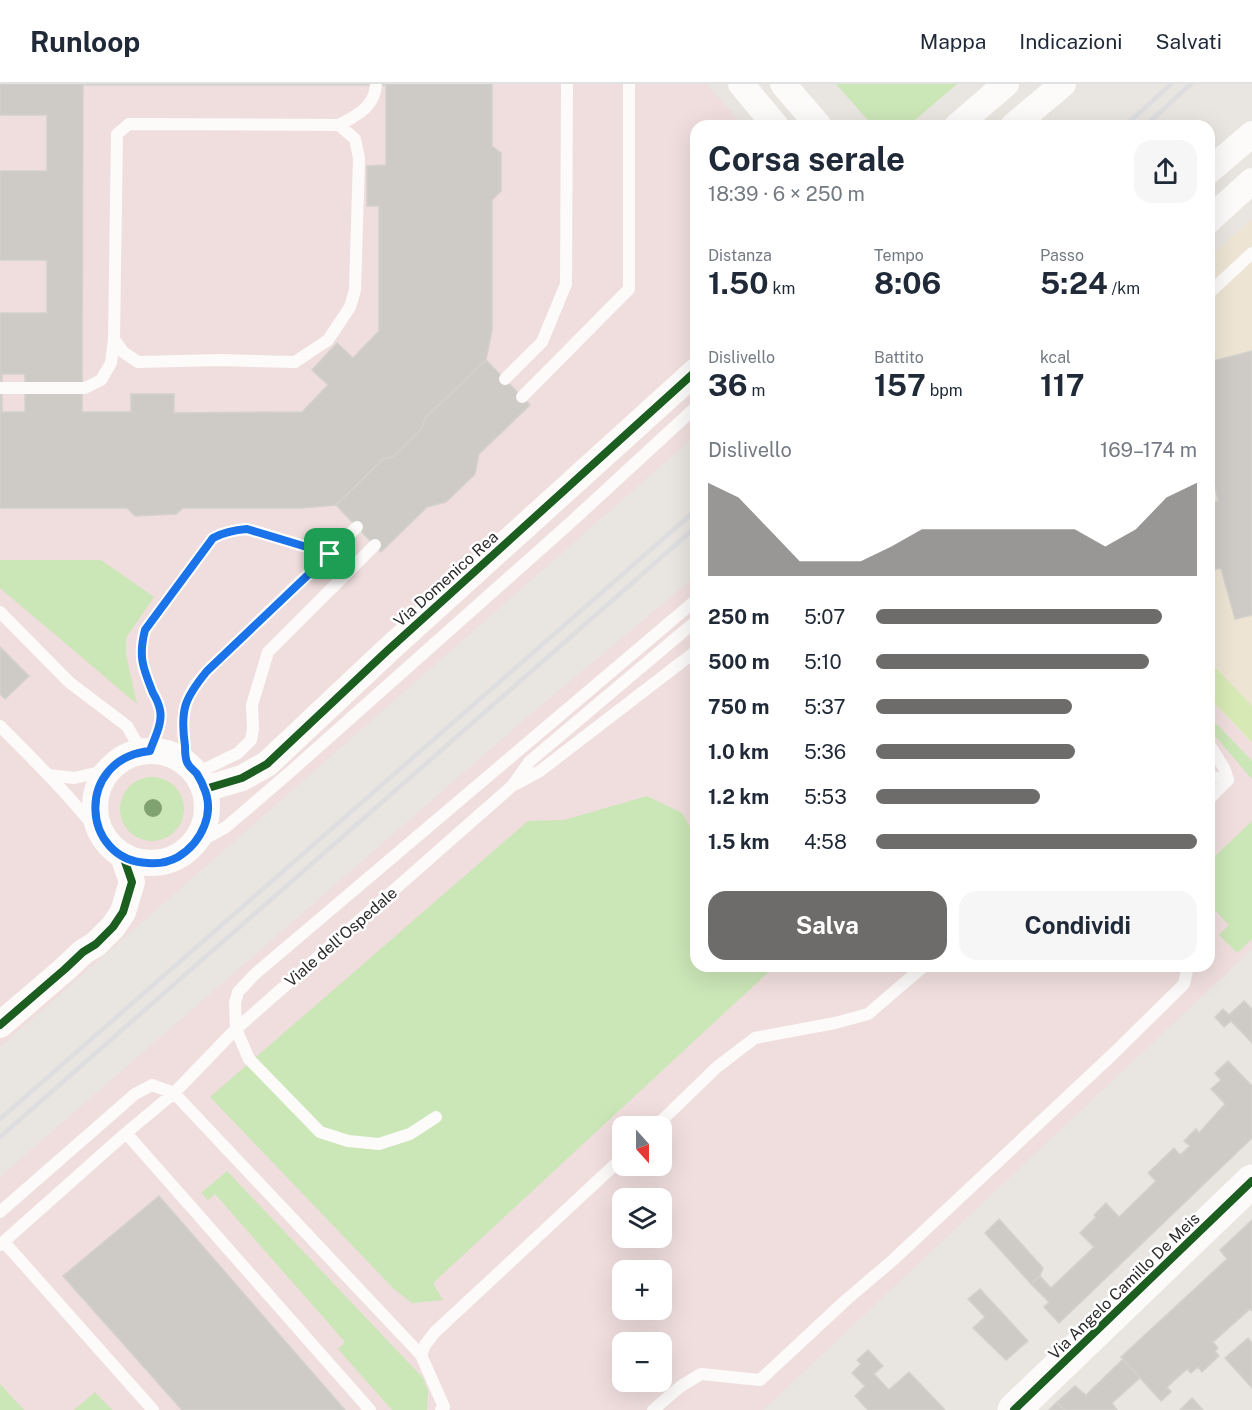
<!DOCTYPE html>
<html lang="it">
<head>
<meta charset="utf-8">
<style>
	:root { --surface:#fff; --page:#f6f6f7; --text:#1f2937; --muted:#747a83; --line:#e0e1e3; --accent:#6e6c6a }
	body { margin:0; font-family:"Public Sans",sans-serif; background:var(--page); color:var(--text); height:100vh; display:flex; flex-direction:column; font-size:22px; white-space:nowrap }
	* { box-sizing:border-box; margin:0 }
	p { font-size:20px; color:var(--muted) }
	.icon { flex:none; width:33px; height:33px; fill:none; stroke:currentColor; stroke-width:2; stroke-linecap:round; stroke-linejoin:round }
	.map { position:relative; flex:1; overflow:hidden }
	.panel { position:absolute; left:690px; top:36px; width:525px; height:852px; display:flex; flex-direction:column; background:var(--surface); border-radius:18px; box-shadow:0 6px 24px #0002 }
	.panel>* { flex:none }
	.needle { width:39px; rotate:159deg }
	.controls { position:absolute; left:612px; top:1032px; display:grid; gap:12px }
	.controls a { display:grid; place-items:center; width:60px; height:60px; border-radius:12px; background:var(--surface); box-shadow:0 6px 24px #0002; font-size:30px }
	.pin { position:absolute; display:grid; place-items:center; width:51px; height:51px; color:#fff; margin:-26px; border-radius:12px; box-shadow:0 3px 9px #0006 }
	.round { display:grid; place-items:center; flex:none; width:63px; height:63px; border-radius:18px; background:var(--page) }
	.head { display:flex; align-items:center; justify-content:space-between; height:102px; padding:0 18px }
	h1 { font-size:33px; font-weight:700; line-height:45px }
	.metrics { display:grid; grid-template-columns:repeat(3,1fr); gap:9px; height:102px; padding:6px 18px }
	.metrics div { display:grid; align-content:center }
	.metrics b { font-size:30px; font-weight:700 }
	.metrics small { font-size:16px; font-weight:400 }
	.metrics p { font-size:16px }
	.chart { height:168px; padding:12px 18px }
	.chart p { display:flex; justify-content:space-between }
	.chart svg { width:100%; height:108px; margin-top:6px; fill:var(--accent); opacity:.7 }
	.button { display:flex; gap:12px; margin-top:auto; padding:12px 18px }
	.button a { flex:1; height:69px; border-radius:18px; background:var(--accent); color:#fff; font-size:24px; font-weight:700; line-height:69px; text-align:center }
	.button a+a { background:var(--page); color:var(--text) }
	ul { padding:0 18px; list-style:none; font-size:20px }
	li { display:grid; grid-template-columns:96px 72px 1fr; align-items:center; height:45px }
	li i { height:15px; border-radius:8px; background:var(--accent) }
	header { display:flex; align-items:center; gap:36px; box-sizing:border-box; height:84px; padding:0 30px; background:var(--surface); border-bottom:2px solid var(--line) }
	header strong { font-size:28px }
	nav { display:flex; gap:33px; margin-inline-start:auto; font-size:21px }
	.map>svg:first-child { display:block }
	.education { fill:#ede4d4 }
	.medical { fill:#efdedd; fill-rule:evenodd }
	.green { fill:#cbe6b7 }
	.pitch { fill:#d7eab5 }
	.building { fill:#cecbc7; stroke:#d4d1cc; stroke-width:1.5; fill-rule:evenodd }
	.lines { fill:none; stroke-linecap:round; stroke-linejoin:round }
	.lane { stroke:#fcfbfa; stroke-width:12 }
	.street { stroke:#fcfbfa; stroke-width:26 }
	.secondary { stroke:#fcfbfa; stroke-width:33 }
	.rail { stroke:#dedddf; stroke-width:4.5 }
	.cycleway-casing { stroke:#fff; stroke-width:11 }
	.cycleway { stroke:#1b5e20; stroke-width:8 }
	.tree { fill:#80a271 }
	.route-casing { stroke:#fff; stroke-width:12 }
	.route { stroke:#1a73e8; stroke-width:8 }
	.labels { text-anchor:middle; dominant-baseline:central; stroke-width:5; stroke-linejoin:round; paint-order:stroke }
	.street-label { font-size:16px; fill:#2b2b2b; stroke:#fff }
</style>
</head>
<body>
<header>
<strong>Runloop</strong>
<nav><a>Mappa</a><a>Indicazioni</a><a>Salvati</a></nav>
</header>
<div class="map">
<svg width="1252" height="1326" viewBox="0 0 1252 1326">
	<rect width="100%" height="100%" fill="#e9e5e0"/>
	<path class="education" d="M1252,135V660L1209,615V174Z"/>
	<path class="medical" d="M0,0H707L743,42H696V351L0,963Z
		M696,492V882H1209V615L1252,660V865L763,1326H0V1093L532,629ZM622,1042H662V1082H622ZM622,1114H662V1154H622ZM622,1186H662V1226H622ZM622,1258H662V1298H622Z"/>
	<path class="green" d="M836,0H957L908,42H873Z
		M0,476H101L154,513L126,554V571L137,620L0,504Z
		M1209,633H1210L1252,677V695L1209,645Z
		M120 725a32 32 0 1 1 64 0a32 32 0 1 1-64 0Z
		M647,712L682,729L696,753V882L774,883L433,1199L443,1216L412,1219L394,1205L210,1013L528,737L564,736Z
		M1252,737V855L1237,869L1219,851L1229,841L1209,820V778Z
		M227,1087L423,1294L428,1307L427,1326H392L338,1265L345,1258L215,1110L208,1116L201,1109Z
		M0,1300L24,1326H0Z
		M95,1308L112,1326H74Z"/>
	<path class="pitch" d="M1209,577L1252,622V658L1209,613Z"/>
	<path class="building" d="M0,0H492V62L501,69V107L492,116V246L486,276L425,334L421,345L394,372L382,376L336,421L302,424H183L176,430L135,432L127,424H0V229H47V176H0V87H47V31H0ZM83,1H386V81L367,82V122H379V247L353,274L337,259L312,286L328,301L302,328L174,329V310H131V328H82ZM2,290H25V328H2Z
		M1252,267V531L1235,535L1221,484L1209,487V419L1218,417L1214,398L1209,399V278Z
		M486,276L530,321L479,370L475,390L446,418L427,423L381,468L336,421L382,376L394,372L421,345L425,334Z
		M0,563L29,592L5,615L0,610Z
		M1244,917L1252,925V959L1231,937L1224,943L1215,933L1223,925L1229,931Z
		M1228,977L1252,1002V1054L1059,1239L1044,1223L1049,1218L1031,1200L1040,1192L1051,1204L1094,1163L1080,1149L1096,1133L1094,1131L1106,1119L1119,1133L1156,1097L1148,1089L1174,1064L1180,1071L1190,1062L1184,1057L1196,1045L1199,1049L1225,1020L1211,1005L1221,996L1215,989Z
		M159,1112L345,1326H182L63,1192Z
		M999,1135L1043,1184L1040,1192L1031,1200L985,1149Z
		M1252,1136V1227L1250,1225L1213,1258L1218,1264L1215,1267L1219,1272L1202,1288L1198,1283L1191,1289L1187,1285L1167,1303L1171,1308L1161,1317L1121,1273L1227,1175L1220,1166Z
		M980,1205L1028,1257L1006,1276L973,1244L985,1233L968,1215Z
		M1248,1254L1252,1259V1304L1225,1274Z
		M868,1266L883,1282L874,1290L889,1306L909,1288L945,1326H868L855,1312L865,1302L852,1289L861,1280L857,1276Z
		M1123,1275L1140,1294L1112,1319L1117,1326H1065L1057,1318L1075,1302L1086,1311Z
		M1192,1314L1203,1326H1180Z
		M1057,1318L1065,1326H1049Z"/>
	<g class="lines">
		<path class="lane" d="M339,41L355,55L359,74L355,206L350,223L328,256L295,278L219,276L138,278L123,268L114,255L117,50L129,40L339,41C357,31 375,23 376,0
			M1209,209L1252,169
			M505,295L542,258L566,200L567,0
			M0,304H85L101,296L111,279L114,255
			M522,313L629,205V0
			M0,528L69,598L127,642L142,668
			M0,642C36,678 72,714 103,754
			M1209,660L1224,684L1228,696
			M150,667C154,655 163,640 160,626C159,621 156,614 153,609C143,584 138,573 145,546L213,454C224,448 234,446 247,445L330,470
			M187,679C183,653 178,626 195,602C198,597 203,592 207,587L357,443
			M197,689L238,669L251,656L253,645L252,621L268,568L375,461
			M49,691L74,694L96,689L114,681
			M1209,692L1228,696
			M516,700L540,687L696,567
			M1209,715L1228,696
			M192,762L226,743L289,689L570,439L696,323
			M436,1033L410,1050L379,1060L348,1057L320,1048L249,975L236,945L235,919L238,908L255,890L696,516
			M656,1042L717,983L755,954L835,939L868,930L924,882
			M126,1049L370,1326
			M0,1128L135,1010L152,1001L174,1009L421,1271L444,1323L441,1326
			M4,1158L153,1326
			M0,1161L126,1049L174,1009L236,945L512,702L530,677L696,537
			M421,1271L425,1261L435,1248L622,1074
			M653,1326L681,1302L701,1290L760,1296L846,1216L893,1176L1113,970L1184,900L1188,882"/>
		<path class="street" d="M741,0L776,42
			M783,0L819,42
			M957,42L1006,0
			M1013,42L1063,0
			M1209,87L1252,50
			M1209,136L1252,97
			M95 723a56 56 0 1 1 112 0a56 56 0 1 1-112 0Z
			M205,705L242,694L267,680L387,567L696,287
			M0,941L65,885L83,868L96,860L113,843L123,828L132,798L123,772"/>
		<path class="secondary" d="M1014,1326L1252,1097"/>
		<path class="rail" d="M1125,42L1171,0
			M1145,42L1191,0
			M0,1035L696,426
			M0,1053L696,443"/>
		<g class="cycleway-casing">
			<path id="cycleway" d="M205,705L242,694L267,680L387,567L696,287
				M0,941L65,885L83,868L96,860L113,843L123,828L132,798L123,772
				M1014,1326L1252,1097"/>
		</g>
		<use href="#cycleway" class="cycleway"/>
	</g>
	<circle class="tree" cx="153" cy="724" r="9"/>
	<g class="lines">
		<g class="route-casing">
			<path id="route" d="M247,445L330,470L207,587C184,615 180,626 185,662C185,668 185,676 188,680C190,684 194,686 197,690C199,694 202,698 203,702C216,728 202,758 178,773C169,778 158,780 148,779C81,777 74,675 150,667C154,655 163,639 160,626C159,621 156,614 153,609C143,584 138,573 145,546L213,454C224,448 234,446 247,445Z"/>
		</g>
		<use href="#route" class="route"/>
	</g>
	<g class="labels">
		<g class="street-label">
			<text transform="translate(446 495) rotate(-42)">Via Domenico Rea</text>
			<text transform="translate(341 853) rotate(-41)">Viale dell'Ospedale</text>
			<text transform="translate(1124 1202) rotate(-44)">Via Angelo Camillo De Meis</text>
		</g>
	</g>
</svg>
<div class="controls">
<a><svg class="needle" viewBox="-14 -14 28 28"><path d="M0-13l5 13h-10z" fill="#e53935"/><path d="M0 13l5-13h-10z" fill="#747a83"/></svg></a>
<a><svg class="icon" aria-label="layers" viewBox="0 0 24 24"><path d="M12 4l9 5-9 5-9-5zM3 14l9 5 9-5"/></svg></a>
<a>+</a>
<a>−</a>
</div>
<div class="pin" style="left:330px;top:470px;background:#1e9e55"><svg class="icon" aria-label="arrive" viewBox="0 0 24 24"><path d="M6 21V4h12l-3 4 3 4H6"/></svg></div>
<section class="panel">
<div class="head"><div><h1>Corsa serale</h1><p>18:39 · 6 × 250 m</p></div><a class="round"><svg class="icon" aria-label="share" viewBox="0 0 24 24"><path d="M12 15V3M7 8l5-5 5 5M5 13v7h14v-7"/></svg></a></div>
<div class="metrics">
<div><p>Distanza</p><b>1.50<small> km</small></b></div>
<div><p>Tempo</p><b>8:06</b></div>
<div><p>Passo</p><b>5:24<small> /km</small></b></div>
</div>
<div class="metrics">
<div><p>Dislivello</p><b>36<small> m</small></b></div>
<div><p>Battito</p><b>157<small> bpm</small></b></div>
<div><p>kcal</p><b>117</b></div>
</div>
<div class="chart"><p><span>Dislivello</span>169–174 m</p>
<svg viewBox="0 0 160 44" preserveAspectRatio="none"><path d="M0 44V6L10 12L20 25L30 38L40 38L50 38L60 32L70 25L80 25L90 25L100 25L110 25L120 25L130 32L140 25L150 12L160 6V44z"/></svg>
</div>
<ul>
<li><b>250 m</b>5:07<i style="width:89%"></i></li>
<li><b>500 m</b>5:10<i style="width:85%"></i></li>
<li><b>750 m</b>5:37<i style="width:61%"></i></li>
<li><b>1.0 km</b>5:36<i style="width:62%"></i></li>
<li><b>1.2 km</b>5:53<i style="width:51%"></i></li>
<li><b>1.5 km</b>4:58<i style="width:100%"></i></li>
</ul>
<div class="button"><a>Salva</a><a>Condividi</a></div>
</section>
</div>
</body>
</html>
